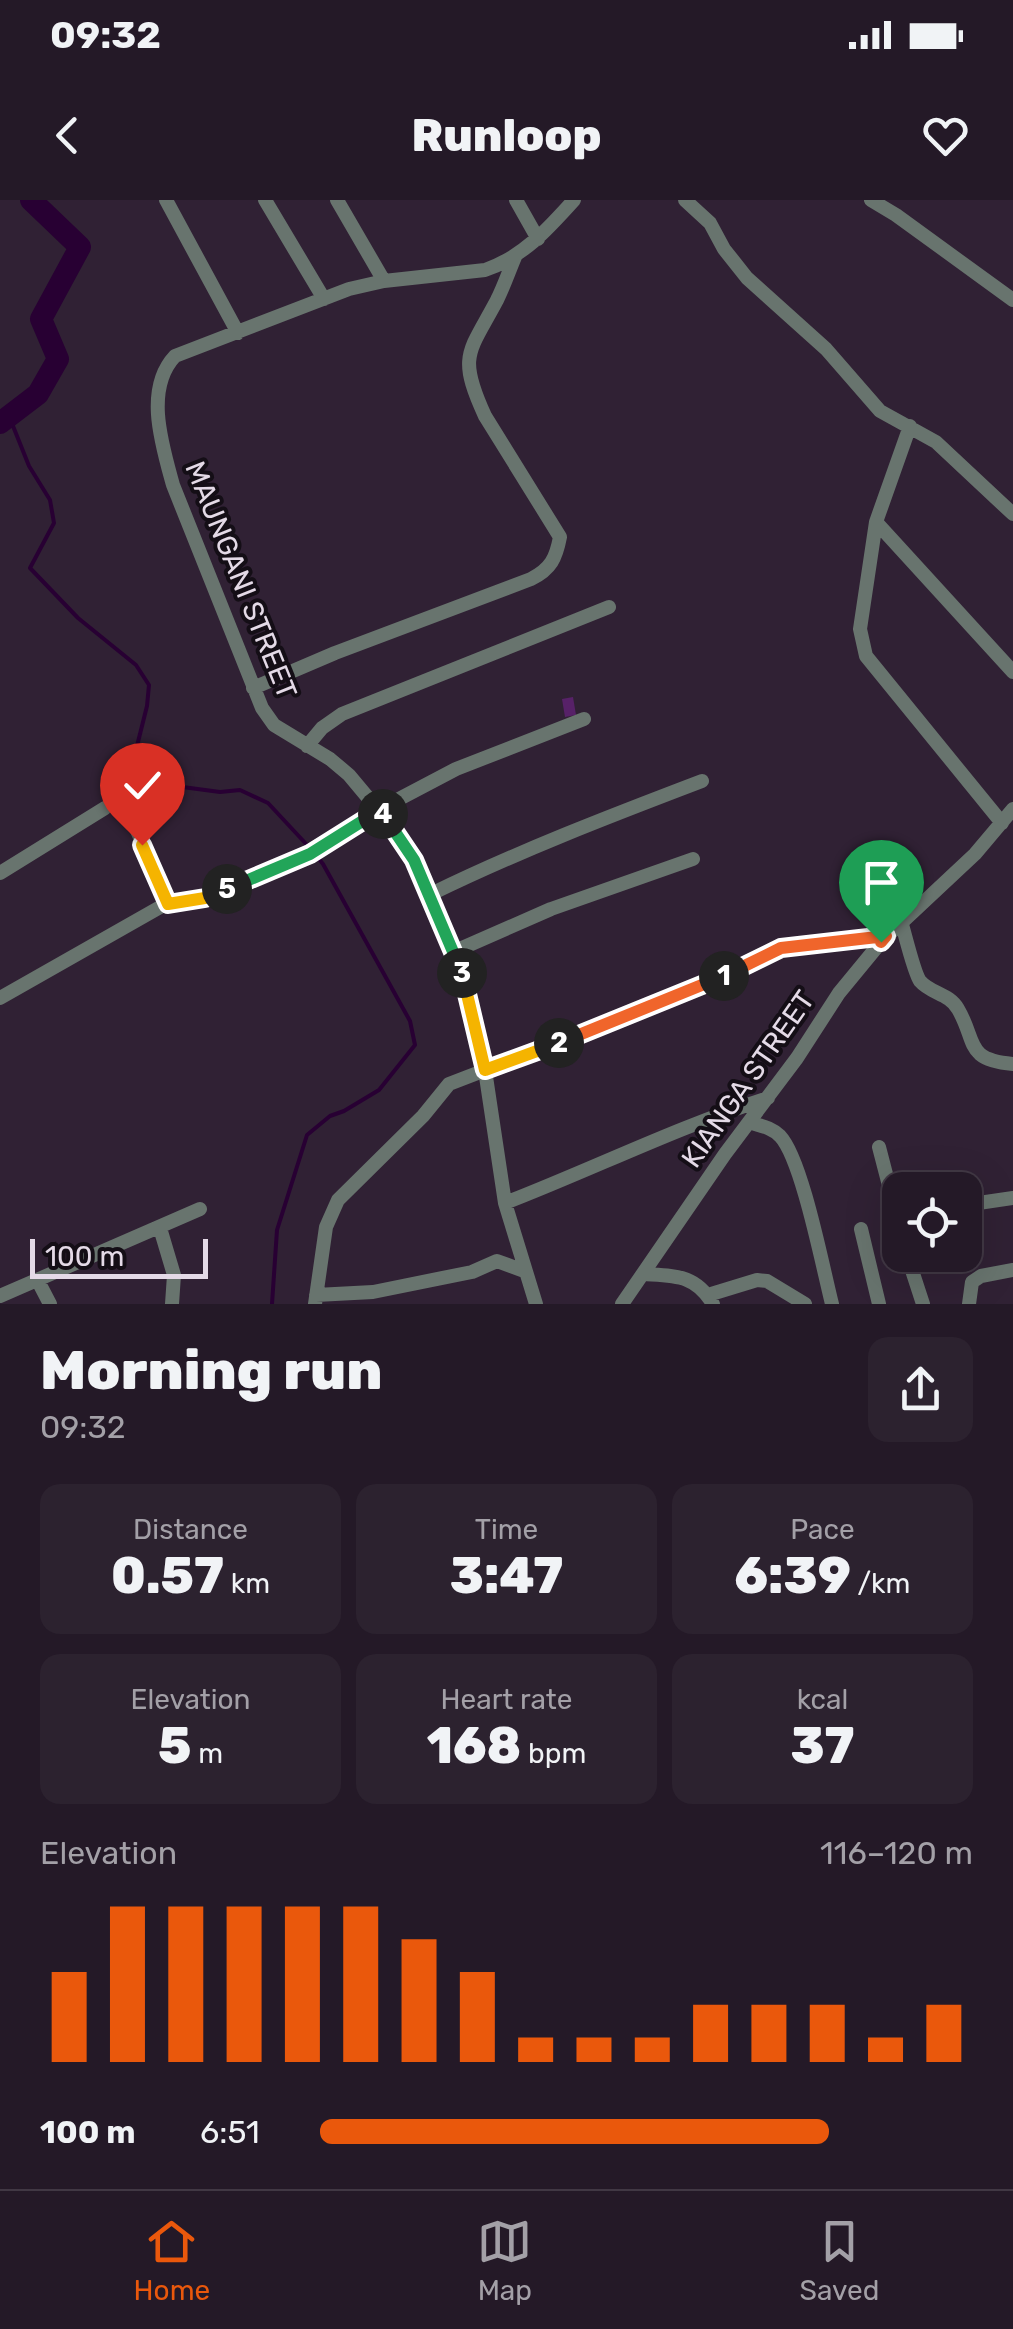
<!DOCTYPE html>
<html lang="en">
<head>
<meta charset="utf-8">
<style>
	:root { --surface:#241927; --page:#2c222f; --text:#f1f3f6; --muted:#a3a0a7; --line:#413844; --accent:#ea580c }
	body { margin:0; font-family:Rubik,sans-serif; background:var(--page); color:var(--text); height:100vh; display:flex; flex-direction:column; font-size:38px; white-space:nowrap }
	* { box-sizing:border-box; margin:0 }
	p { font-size:32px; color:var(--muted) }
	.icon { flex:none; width:55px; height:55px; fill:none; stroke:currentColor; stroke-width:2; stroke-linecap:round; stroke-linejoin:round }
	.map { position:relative; height:1104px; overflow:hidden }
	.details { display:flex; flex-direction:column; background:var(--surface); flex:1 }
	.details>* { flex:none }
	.controls { position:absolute; left:882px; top:972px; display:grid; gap:20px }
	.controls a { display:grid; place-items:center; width:100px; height:100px; border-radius:20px; background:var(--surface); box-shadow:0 10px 40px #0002,0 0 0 2px var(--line); font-size:50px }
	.scale { position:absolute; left:30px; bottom:25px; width:178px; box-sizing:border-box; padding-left:10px; border:5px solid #e4dae7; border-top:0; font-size:28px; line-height:35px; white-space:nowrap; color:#e4dae7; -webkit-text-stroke:8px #140e16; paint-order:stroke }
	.pin { position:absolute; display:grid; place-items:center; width:85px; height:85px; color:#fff; margin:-102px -42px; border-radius:50% 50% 50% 0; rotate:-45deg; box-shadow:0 0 10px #0007 }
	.pin .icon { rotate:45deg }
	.km { position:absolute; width:50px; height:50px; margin:-25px; border-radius:50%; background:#222; color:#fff; font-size:28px; line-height:50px; text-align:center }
	.round { display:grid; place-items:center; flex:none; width:105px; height:105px; border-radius:20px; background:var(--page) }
	.overview { display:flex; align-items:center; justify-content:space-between; height:170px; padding:0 40px }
	h1 { font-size:55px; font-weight:800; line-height:75px }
	.figures { display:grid; grid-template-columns:repeat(3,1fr); gap:15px; height:170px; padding:10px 40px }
	.figures div { display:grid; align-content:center; border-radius:20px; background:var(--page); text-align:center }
	.figures b { font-size:50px; font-weight:800 }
	.figures small { font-size:28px; font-weight:400 }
	.figures p { font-size:28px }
	.chart { height:280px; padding:20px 40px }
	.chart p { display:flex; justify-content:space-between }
	.chart svg { width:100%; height:180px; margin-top:10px; stroke:var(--accent); stroke-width:6 }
	ul { padding:0 40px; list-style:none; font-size:32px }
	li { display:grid; grid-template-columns:160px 120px 1fr; align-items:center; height:75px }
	li i { height:25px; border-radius:12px; background:var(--accent) }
	.status { display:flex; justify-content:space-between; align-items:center; height:70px; padding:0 50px; background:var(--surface); direction:ltr }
	.status svg { height:28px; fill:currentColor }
	header { display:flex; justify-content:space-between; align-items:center; height:130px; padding:0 40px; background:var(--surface); font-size:45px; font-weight:800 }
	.tab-bar { display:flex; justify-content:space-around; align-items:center; height:140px; border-top:2px solid var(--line); background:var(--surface); font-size:28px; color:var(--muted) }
	.tab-bar a { display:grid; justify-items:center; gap:5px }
	.tab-bar .selected { color:var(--accent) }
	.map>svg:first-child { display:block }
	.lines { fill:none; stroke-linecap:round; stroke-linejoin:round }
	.stream { stroke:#280033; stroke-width:4 }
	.river { stroke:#280033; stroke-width:22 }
	.building { fill:#572168 }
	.street { stroke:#68746e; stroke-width:14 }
	.split-1-casing { stroke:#fff; stroke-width:20 }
	.split-2-casing { stroke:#fff; stroke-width:20 }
	.split-3-casing { stroke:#fff; stroke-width:20 }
	.split-4-casing { stroke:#fff; stroke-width:20 }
	.split-5-casing { stroke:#fff; stroke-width:20 }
	.split-6-casing { stroke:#fff; stroke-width:20 }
	.split-1 { stroke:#f0652b; stroke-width:12 }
	.split-2 { stroke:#f0652b; stroke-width:12 }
	.split-3 { stroke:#f5b400; stroke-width:12 }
	.split-4 { stroke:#22a559; stroke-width:12 }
	.split-5 { stroke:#22a559; stroke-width:12 }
	.split-6 { stroke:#f5b400; stroke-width:12 }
	.labels { text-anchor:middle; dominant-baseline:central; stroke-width:8; stroke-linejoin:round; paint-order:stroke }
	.street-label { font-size:28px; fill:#e4dae7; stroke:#140e16 }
</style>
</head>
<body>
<div class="status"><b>09:32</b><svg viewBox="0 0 49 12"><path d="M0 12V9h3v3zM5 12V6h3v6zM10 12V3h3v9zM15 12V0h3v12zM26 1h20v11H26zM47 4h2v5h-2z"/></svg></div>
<header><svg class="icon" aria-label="back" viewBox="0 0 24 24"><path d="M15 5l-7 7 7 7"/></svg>Runloop<svg class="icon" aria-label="heart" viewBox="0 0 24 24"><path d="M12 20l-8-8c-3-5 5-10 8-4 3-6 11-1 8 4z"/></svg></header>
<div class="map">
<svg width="1013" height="1104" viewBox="0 0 1013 1104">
	<rect width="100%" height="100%" fill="#302134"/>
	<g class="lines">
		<path class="stream" d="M9,216L29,266L50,300L54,323L30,368L78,418L136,465L149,485L147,506L133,562L145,582L220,592L240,590L268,603L308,646
			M272,1104L277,1030L307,935L330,916L344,911L379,890L415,845L410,821L323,664L315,654"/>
		<path class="river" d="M0,223L38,194L58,159L41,119L80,47L31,0"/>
	</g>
	<path class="building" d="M573,497L576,515L565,517L562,499Z"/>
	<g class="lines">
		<path class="street" d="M166,0L238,133
			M265,0L324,99
			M337,0L384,81
			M516,0L538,39
			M685,0L710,23L724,49L747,78L826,149L880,211L936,242L1013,314
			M871,0L896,15L1013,100
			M910,226L876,322L860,429L866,456L1002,623
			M876,322L1013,472
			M253,488L335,453L531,379C551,369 556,358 560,337L485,216C457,155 469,153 497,100C504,86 509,71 515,57
			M307,546L322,528L342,514L609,407
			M135,626L169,704
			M0,673L105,608
			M431,694C519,651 610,616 702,581
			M901,721C905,734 914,773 920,781C931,794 949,793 958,809C977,841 964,860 1013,864
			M453,752L551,709L693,659
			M0,798L162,706L205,697L282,667L380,609L456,569L584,519
			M752,923C762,926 772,928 780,936C802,959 823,1069 832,1104
			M879,947L900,1028
			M505,1003C593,969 677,927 768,898
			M965,1005L1013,998
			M160,1028L174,1075L172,1104
			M861,1029L879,1104
			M907,1055L923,1104
			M643,1074C675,1076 695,1074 713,1104
			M38,1081L50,1104
			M316,1095L373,1092L472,1072L497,1061L524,1071
			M708,1095L757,1080L767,1081L805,1104
			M0,1096L200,1009
			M315,1104L326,1027L338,1000L423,916L449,884L705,785L781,748L886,736
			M536,1104L505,1003L485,870L472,809L431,694L400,636L349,575L330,559L274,525L262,508L173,285C162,245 144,189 175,156L349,89L384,81L485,70C523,57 548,29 574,0
			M622,1104L725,954L797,858L839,793L881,742L975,654L1013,609
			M969,1104L972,1082L981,1076L1013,1070"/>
	</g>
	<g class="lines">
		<g class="split-1-casing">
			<path id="split-1" d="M724,776L781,748L886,736L881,742"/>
		</g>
		<g class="split-2-casing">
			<path id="split-2" d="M559,843L724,776"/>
		</g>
		<g class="split-3-casing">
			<path id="split-3" d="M462,773L485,870L559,843"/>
		</g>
		<g class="split-4-casing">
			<path id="split-4" d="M383,614L414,660L462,773"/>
		</g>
		<g class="split-5-casing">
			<path id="split-5" d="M227,689L310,654L380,610L383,614"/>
		</g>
		<g class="split-6-casing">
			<path id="split-6" d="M142,645L168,704L205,698L227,689"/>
		</g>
		<use href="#split-1" class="split-1"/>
		<use href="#split-2" class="split-2"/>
		<use href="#split-3" class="split-3"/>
		<use href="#split-4" class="split-4"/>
		<use href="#split-5" class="split-5"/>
		<use href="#split-6" class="split-6"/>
	</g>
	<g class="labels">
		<g class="street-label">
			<text transform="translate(241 380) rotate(68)">MAUNGANI STREET</text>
			<text transform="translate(748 879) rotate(-55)">KIANGA STREET</text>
		</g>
	</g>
</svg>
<div class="controls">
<a><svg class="icon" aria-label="locate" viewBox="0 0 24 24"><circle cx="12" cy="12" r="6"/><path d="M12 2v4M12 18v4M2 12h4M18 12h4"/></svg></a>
</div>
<div class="scale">100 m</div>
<div class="pin" style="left:881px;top:742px;background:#1e9e55"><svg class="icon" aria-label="arrive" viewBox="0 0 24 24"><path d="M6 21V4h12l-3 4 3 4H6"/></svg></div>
<div class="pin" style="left:142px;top:645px;background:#d93025"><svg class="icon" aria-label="check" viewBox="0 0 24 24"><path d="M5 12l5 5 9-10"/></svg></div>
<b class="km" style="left:724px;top:776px">1</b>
<b class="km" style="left:559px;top:843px">2</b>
<b class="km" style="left:462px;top:773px">3</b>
<b class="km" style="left:383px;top:614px">4</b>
<b class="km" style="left:227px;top:689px">5</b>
</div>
<section class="details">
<div class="overview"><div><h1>Morning run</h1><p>09:32</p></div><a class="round"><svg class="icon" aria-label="share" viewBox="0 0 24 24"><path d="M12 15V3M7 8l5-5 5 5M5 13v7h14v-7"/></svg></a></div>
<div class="figures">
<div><p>Distance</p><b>0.57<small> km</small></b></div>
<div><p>Time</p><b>3:47</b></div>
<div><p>Pace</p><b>6:39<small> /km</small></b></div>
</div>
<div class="figures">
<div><p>Elevation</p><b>5<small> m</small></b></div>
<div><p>Heart rate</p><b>168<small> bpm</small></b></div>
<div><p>kcal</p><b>37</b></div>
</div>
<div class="chart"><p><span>Elevation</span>116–120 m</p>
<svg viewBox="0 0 160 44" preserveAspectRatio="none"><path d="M5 44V22M15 44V6M25 44V6M35 44V6M45 44V6M55 44V6M65 44V14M75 44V22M85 44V38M95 44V38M105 44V38M115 44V30M125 44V30M135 44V30M145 44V38M155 44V30"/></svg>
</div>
<ul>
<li><b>100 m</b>6:51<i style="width:78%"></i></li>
</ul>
</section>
<nav class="tab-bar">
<a class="selected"><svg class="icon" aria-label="home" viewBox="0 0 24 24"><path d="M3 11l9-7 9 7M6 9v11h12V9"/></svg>Home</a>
<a><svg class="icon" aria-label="map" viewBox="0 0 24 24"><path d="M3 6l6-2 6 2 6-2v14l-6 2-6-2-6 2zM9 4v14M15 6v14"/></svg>Map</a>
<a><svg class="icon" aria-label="saved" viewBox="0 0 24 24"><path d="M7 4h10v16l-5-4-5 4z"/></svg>Saved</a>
</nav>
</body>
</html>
